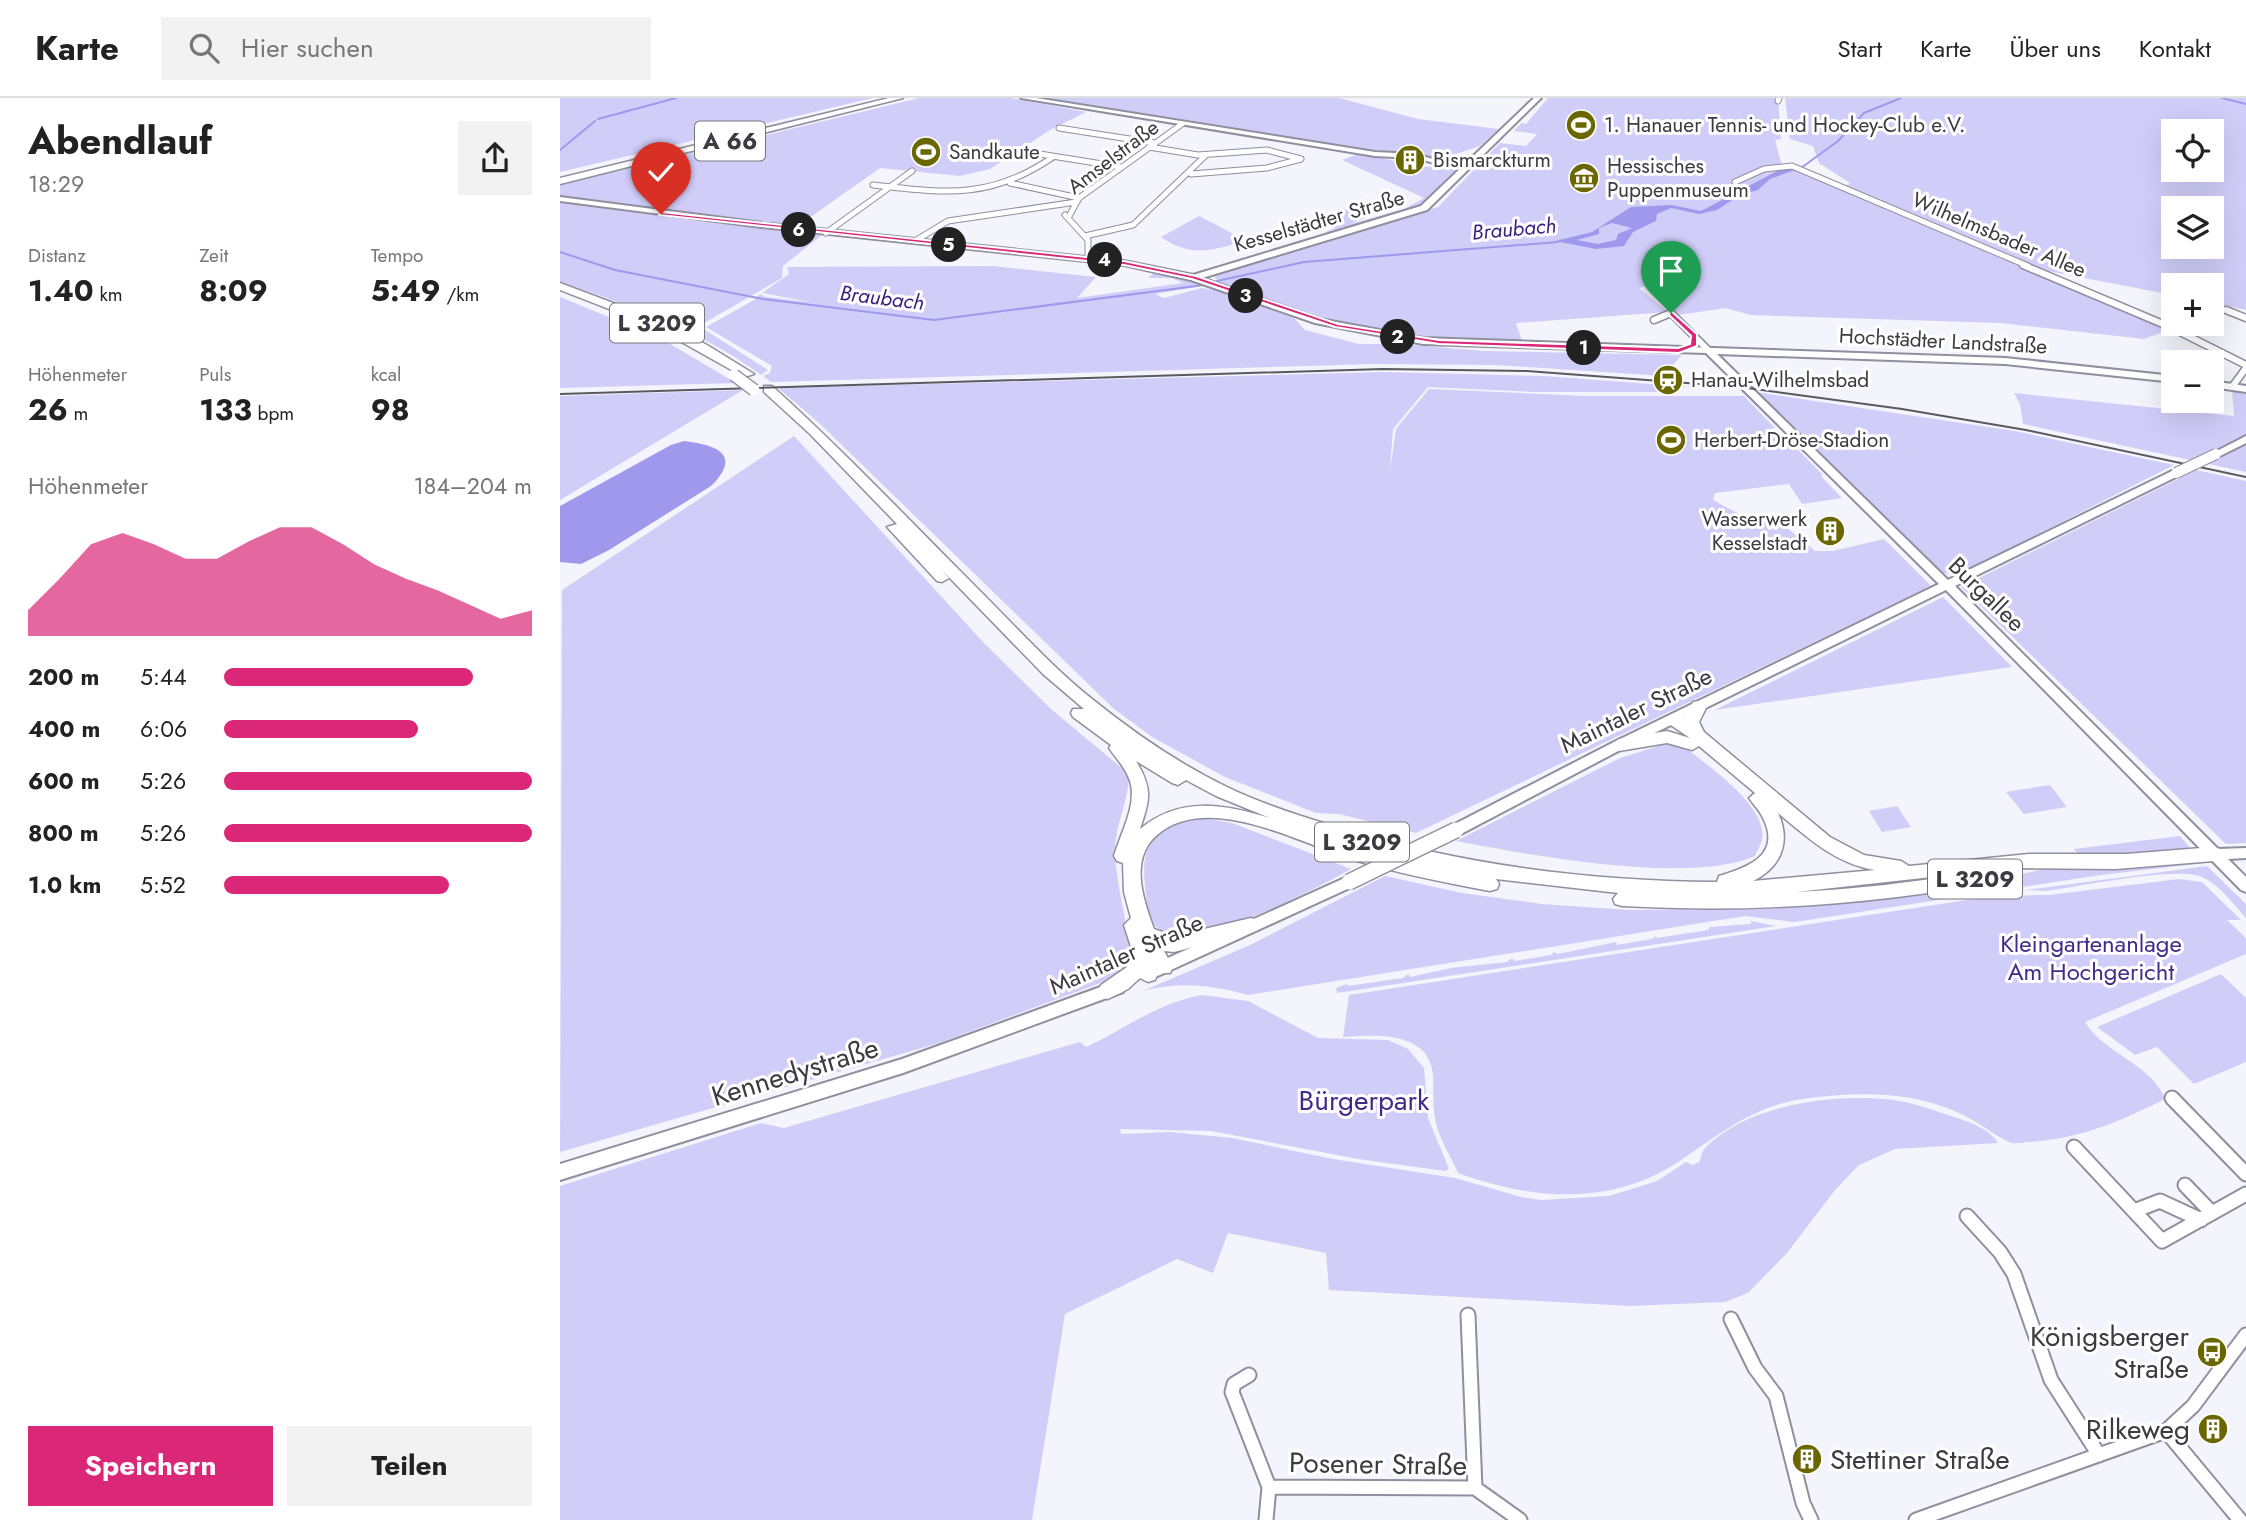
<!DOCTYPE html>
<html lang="de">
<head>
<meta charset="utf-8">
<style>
	:root { --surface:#fff; --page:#f2f2f2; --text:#222; --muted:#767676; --line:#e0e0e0; --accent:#db2777 }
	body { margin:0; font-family:Jost,sans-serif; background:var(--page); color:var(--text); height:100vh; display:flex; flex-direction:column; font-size:26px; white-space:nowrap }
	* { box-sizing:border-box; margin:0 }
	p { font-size:23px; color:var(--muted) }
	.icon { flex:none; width:38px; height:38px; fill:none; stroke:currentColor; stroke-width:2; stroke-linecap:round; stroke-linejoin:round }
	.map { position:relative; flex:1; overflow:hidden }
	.drawer { display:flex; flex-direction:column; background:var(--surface); width:560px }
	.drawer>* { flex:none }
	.fabs { position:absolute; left:1601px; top:21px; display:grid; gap:14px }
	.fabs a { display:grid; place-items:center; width:63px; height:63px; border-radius:0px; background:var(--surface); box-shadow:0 7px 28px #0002; font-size:35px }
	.pin { position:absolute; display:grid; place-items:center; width:60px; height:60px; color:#fff; margin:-72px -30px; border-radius:50% 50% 50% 0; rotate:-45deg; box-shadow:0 0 7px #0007 }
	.pin .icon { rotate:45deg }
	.km { position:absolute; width:35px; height:35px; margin:-18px; border-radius:50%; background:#222; color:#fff; font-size:19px; line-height:35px; text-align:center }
	.round { display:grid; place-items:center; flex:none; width:74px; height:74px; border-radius:0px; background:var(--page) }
	.head { display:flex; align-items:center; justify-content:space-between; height:119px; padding:0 28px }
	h1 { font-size:38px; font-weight:700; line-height:52px }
	.metrics { display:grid; grid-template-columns:repeat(3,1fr); gap:10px; height:119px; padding:7px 28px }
	.metrics div { display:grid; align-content:center }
	.metrics b { font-size:30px; font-weight:700 }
	.metrics small { font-size:19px; font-weight:400 }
	.metrics p { font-size:19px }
	.chart { height:196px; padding:14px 28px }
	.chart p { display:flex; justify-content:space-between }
	.chart svg { width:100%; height:126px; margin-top:7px; fill:var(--accent); opacity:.7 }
	.cta { display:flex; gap:14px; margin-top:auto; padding:14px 28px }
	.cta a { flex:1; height:80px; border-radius:0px; background:var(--accent); color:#fff; font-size:28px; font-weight:700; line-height:80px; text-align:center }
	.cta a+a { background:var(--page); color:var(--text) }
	ul { padding:0 28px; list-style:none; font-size:23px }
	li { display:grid; grid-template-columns:112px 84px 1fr; align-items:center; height:52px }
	li i { height:18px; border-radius:9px; background:var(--accent) }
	header { display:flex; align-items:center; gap:42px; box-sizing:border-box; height:98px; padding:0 35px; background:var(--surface); border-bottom:2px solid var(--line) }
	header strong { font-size:33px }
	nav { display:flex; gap:38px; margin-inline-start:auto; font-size:24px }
	.search { width:490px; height:63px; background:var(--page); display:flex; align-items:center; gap:18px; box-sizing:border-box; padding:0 24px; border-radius:0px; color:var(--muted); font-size:26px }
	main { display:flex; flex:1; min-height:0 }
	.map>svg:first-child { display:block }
	.green { fill:#d0cef9; fill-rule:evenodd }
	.water { fill:#a098ec; fill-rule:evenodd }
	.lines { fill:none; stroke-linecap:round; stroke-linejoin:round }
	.stream { stroke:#a098ec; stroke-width:2 }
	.street-far2-casing { stroke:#8f8f9d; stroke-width:7 }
	.street-far1-casing { stroke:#8f8f9d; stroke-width:9 }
	.street-casing { stroke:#8f8f9d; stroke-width:17 }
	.secondary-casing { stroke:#8f8f9d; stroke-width:4 }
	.highway-casing { stroke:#8f8f9d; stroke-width:3 }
	.street-far2 { stroke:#fff; stroke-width:5 }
	.street-far1 { stroke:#fff; stroke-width:6 }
	.street { stroke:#fff; stroke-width:13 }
	.secondary { fill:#fff; fill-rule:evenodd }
	.highway { fill:#fff; fill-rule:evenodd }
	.rail { stroke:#59595f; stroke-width:2 }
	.secondary-bridge-far1-casing { stroke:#8f8f9d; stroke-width:12; stroke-linecap:butt }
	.secondary-bridge-casing { stroke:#8f8f9d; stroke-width:18; stroke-linecap:butt }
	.highway-bridge-casing { stroke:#8f8f9d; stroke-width:14; stroke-linecap:butt }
	.secondary-bridge-far1 { stroke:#fff; stroke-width:10 }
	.secondary-bridge { stroke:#fff; stroke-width:15 }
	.highway-bridge { stroke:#fff; stroke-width:11 }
	.route { fill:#db2777; stroke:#fff; stroke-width:2 }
	.labels { text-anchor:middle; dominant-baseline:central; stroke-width:6; stroke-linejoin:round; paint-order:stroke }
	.far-poi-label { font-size:21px; fill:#3b3b41; stroke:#fff; text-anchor:start }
	.far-street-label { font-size:21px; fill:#3b3b41; stroke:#fff }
	.far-water-label { font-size:21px; font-style:italic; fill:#371d7d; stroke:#fff }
	.shield { fill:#fff; stroke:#76767a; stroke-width:2 }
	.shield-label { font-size:23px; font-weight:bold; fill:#3b3b41 }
	.street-label { font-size:24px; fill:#3b3b41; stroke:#fff }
	.park-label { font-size:24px; fill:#402a8a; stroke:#fff }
	.near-street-label { font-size:28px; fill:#3b3b41; stroke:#fff }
	.near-park-label { font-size:28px; fill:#402a8a; stroke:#fff }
	.near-poi-label { font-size:28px; fill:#3b3b41; stroke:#fff; text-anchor:end }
</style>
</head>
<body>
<header>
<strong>Karte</strong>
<div class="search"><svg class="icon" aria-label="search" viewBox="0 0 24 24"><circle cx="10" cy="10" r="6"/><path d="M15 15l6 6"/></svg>Hier suchen</div>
<nav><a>Start</a><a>Karte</a><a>Über uns</a><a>Kontakt</a></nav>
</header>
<main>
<section class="drawer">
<div class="head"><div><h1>Abendlauf</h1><p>18:29</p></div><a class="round"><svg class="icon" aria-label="share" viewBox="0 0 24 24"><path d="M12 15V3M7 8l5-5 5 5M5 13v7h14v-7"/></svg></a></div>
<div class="metrics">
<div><p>Distanz</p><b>1.40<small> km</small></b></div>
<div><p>Zeit</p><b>8:09</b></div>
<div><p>Tempo</p><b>5:49<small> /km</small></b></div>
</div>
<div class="metrics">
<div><p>Höhenmeter</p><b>26<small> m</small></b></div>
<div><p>Puls</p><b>133<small> bpm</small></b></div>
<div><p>kcal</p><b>98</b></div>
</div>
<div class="chart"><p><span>Höhenmeter</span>184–204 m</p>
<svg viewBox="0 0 160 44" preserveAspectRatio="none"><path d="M0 44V35L10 24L20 12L30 8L40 12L50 17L60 17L70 11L80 6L90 6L100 12L110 19L120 24L130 28L140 33L150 38L160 35V44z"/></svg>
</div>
<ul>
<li><b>200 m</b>5:44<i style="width:81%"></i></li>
<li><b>400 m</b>6:06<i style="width:63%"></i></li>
<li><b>600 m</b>5:26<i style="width:100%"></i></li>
<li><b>800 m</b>5:26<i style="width:100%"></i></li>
<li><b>1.0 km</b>5:52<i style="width:73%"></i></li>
</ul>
<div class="cta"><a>Speichern</a><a>Teilen</a></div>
</section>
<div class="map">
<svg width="1686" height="1422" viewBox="0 0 1686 1422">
	<rect width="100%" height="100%" fill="#f4f4fd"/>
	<path class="green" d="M0,0H313L0,74Z
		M359,0H451L526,14L490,32L430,71L400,78L320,70L235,130L0,99V87Z
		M469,0H779L858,21L939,31L974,0L920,48L896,56L893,66Z
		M988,0H1218L1221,41L1215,42L1222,68L1286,91L1608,232L1584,241L1440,225L1190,217L1166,210L1118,217L1086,188L1079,190L1108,214L956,225L962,243L1073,245L1075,250L865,241L778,227L665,189L655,180V175L677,168L878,109L940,45L966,48L977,36L954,33L961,25L966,26Z
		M1225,0H1686V212L1652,205V187H1614L1613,197L1477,171L1284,89L1290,85L1259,65L1253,48L1230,41ZM1614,33H1652V72H1614ZM1614,110H1652V149H1614Z
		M801,55L857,68L900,71L862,108L770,135L766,134L775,130L755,121L784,111L805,120L791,126L844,111L864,100L782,62Z
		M0,102L128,122L261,135L229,133L262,137L223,168L222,180L139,228L208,272L201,277C142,233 69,207 0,184Z
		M639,118L681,140L680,144C650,154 628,158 601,139Z
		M433,168L536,179L517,200L623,185L612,180H588L596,173L646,187L595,196L604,200L642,190L665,194L734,220L745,232L799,246H839L924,253L1122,257L1103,278L937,267L814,266L211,284L203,278L210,275L212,268L146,229L194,202L200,196L206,199L250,204L202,195L229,176L227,169Z
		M0,199L100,240L176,285L0,290Z
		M823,274L984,278L1143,290L1101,288L1104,294H975L868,289L833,331L830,373L836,331L869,291L1026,298H1184L1215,330L1205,332L1214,340L1232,346L1263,377L1261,378L1282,400L1242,406L1229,386L1155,395L1153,402L1179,416H1210L1255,453H1273L1324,441L1371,488L856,735L779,716L756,715L665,679L592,639L553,610L258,324L218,290Z
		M183,292L0,402V298Z
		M1672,293L1686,295V374L1463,326L1460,306L1454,295L1674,318Z
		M1195,294L1455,333L1614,367L1397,477L1383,475Z
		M234,338L424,545L491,611L569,676C569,704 554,729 555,756C557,790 567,825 572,859L567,868L551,881L379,945L0,1054L2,492Z
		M1636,372L1686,383V745L1666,746L1401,489Z
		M1383,499L1452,569L1155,612Z
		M1111,644L1122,647C1145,666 1209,708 1202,742C1201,747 1197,753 1195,758C1129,787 970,757 896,743L1060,660Z
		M1490,687L1507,709L1464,716L1446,694Z
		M1337,708L1351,729L1322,734L1309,713Z
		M643,720L672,725L791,771C753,792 654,844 613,837C604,836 597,830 590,823C581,766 573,730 643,720Z
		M1620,738L1630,750L1562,758H1520L1514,751Z
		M1641,761L1645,765L1541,777L1235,824L1185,818L688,897C653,887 618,883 583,893L690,847L825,778L902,795L982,806L1069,812L1166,811L1388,793L1480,772Z
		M1647,768L1686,806V820C1673,806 1660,787 1642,779C1618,768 1517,789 1486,793L1466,792Z
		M1619,781L1642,784L1681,822H1667L1686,840V856L1525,924C1544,956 1591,965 1605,1001C1558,1024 1523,1040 1470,1044C1464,1044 1454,1047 1449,1044C1432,1036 1417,1023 1399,1015C1350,992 1295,994 1243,1001C1193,1008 1161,1035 1121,1062C1053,1109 972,1102 898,1075C891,1058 880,1043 876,1025C872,1009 874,993 873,977C869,932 814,937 783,939L789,897L1433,798L1489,797Z
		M1191,823L1216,828L777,895L776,890L787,886L788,888L843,880L848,876L850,879L891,870L947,864L952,860L954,863L991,857L994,854L998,856L1056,844L1057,847L1092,841L1096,838L1097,840L1148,832L1150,829L1191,826Z
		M1661,876L1686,900V964L1634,986L1597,949L1575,957L1537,929Z
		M642,897L688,903L758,940L828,942L848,951L864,970L868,1020L889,1071L885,1073L798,1061L651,1033L560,1031L561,1036L610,1034L672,1040L773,1061L895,1080L961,1099L981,1102L1049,1098L1097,1083L1126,1064L1133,1067L1139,1064C1142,1059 1141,1054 1145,1050C1187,1007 1269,996 1326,1001C1347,1003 1368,1010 1388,1017C1404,1022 1430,1030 1438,1045L1335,1051L1299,1067L1275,1092L1227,1155L1188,1195L1165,1204L1070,1208L769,1192L766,1155L668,1135L653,1175L617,1161L505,1216L472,1422H0V1088L201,1025L224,1030L520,944L526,949C567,930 597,905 642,897Z"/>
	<path class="water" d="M1221,71L1235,72L1210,81L1198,92L1180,97L1157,112L1139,116L1111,110L1097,116L1096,123L1073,134L1064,148L1036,151L995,143L1032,134L1071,109L1111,107L1141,113ZM1052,125L1072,130L1058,136L1056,142L1038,146L1017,142L1039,136V130Z
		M124,343C156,347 183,356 151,388L49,452L21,466L0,464V408L111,347Z"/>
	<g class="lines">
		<path class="stream" d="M1662,0L1686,6
			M38,21L116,0
			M0,52L35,23
			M1241,70L1278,43L1304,15L1341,0
			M0,154L55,172L203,201L374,222L644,187
			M657,183L744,164L998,144"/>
		<g class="street-far2-casing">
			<path id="street-far2" d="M1218,3L1219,0
				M499,30L595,45
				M589,49L638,57L707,52L741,61L707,70L631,76
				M461,53L561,69
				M1175,84L1204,71L1232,68L1468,168
				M450,85L519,100
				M313,87C386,95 430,102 493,59
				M505,117L528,142V160
				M508,120L519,100L622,26
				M266,135L352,73
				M525,138L573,127L646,57
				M355,143L388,123L516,104"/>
		</g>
		<g class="street-far1-casing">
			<path id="street-far1" d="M1463,167L1610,229L1686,267
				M1666,212L1686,220
				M1094,222L1111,215L1150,254
				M1672,289L1686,270"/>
		</g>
		<g class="street-casing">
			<path id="street" d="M1612,1000L1686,1076
				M1514,1049L1602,1143L1686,1096
				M1625,1087L1652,1115
				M1574,1113L1600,1103L1641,1122
				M1407,1118L1440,1154L1454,1176L1491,1282L1539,1357
				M908,1217L915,1390
				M1171,1221L1195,1270L1216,1298L1243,1405L1251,1422
				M689,1277L674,1286L672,1294L709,1389L706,1422
				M1606,1333L1680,1422
				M709,1389L915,1390L960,1422
				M1356,1422L1606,1333L1633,1308L1686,1237"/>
		</g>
		<g class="secondary-casing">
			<path id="secondary" d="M461,0H476L815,54L855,56L898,68L894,70L855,60L815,58Z
				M974,0H981L867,112L642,180L760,221L863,240L1445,260L1614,278V284L1445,266L1157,256L1388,482L1612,373H1620V377L1395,488L1658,751L1686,750V760L1668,761L1686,779V794L1681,792L1386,492L1064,650L901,736H891L889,732L891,728L1054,644L1379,486L1146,255L863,246L755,225L631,182L564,167L202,129L0,103V99L202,125L564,163L633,177L861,108Z
				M1652,283L1686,288V294L1652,289Z
				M1686,338V345L1660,358H1652L1651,356Z
				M789,778L794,780L796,784L794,788L600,877L594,879L588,877L586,873L588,869Z
				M557,883L563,884L565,889L563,894L343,975L0,1082V1066L342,961Z"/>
		</g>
		<g class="highway-casing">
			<path id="highway" d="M329,0H343L0,86V80Z
				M0,185L101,223L147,247L194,276L184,279L93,228L0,192Z
				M204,288H212C284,353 351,424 419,492C456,529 491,568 532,601C573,634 619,666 667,689C702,706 740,718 777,729C901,767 1028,783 1157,784L1159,778C1188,769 1223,757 1202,718C1199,712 1193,706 1189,700L1195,695L1139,648L1132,652L1107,645L1059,653L1051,647L1059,641L1107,633L1130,640L1103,622L1111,617L1124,621L1133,604L1139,603L1147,608L1139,624L1144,634L1270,739L1304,757L1341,763L1349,768L1469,756H1566L1654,749L1660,751L1663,756L1660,761L1654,763L1556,771L1460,770L1458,778L1452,780C1323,807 1193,815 1062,808L1055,806L1053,801L1058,795L936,781L939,786L937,791L930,793L914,790C873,782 833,774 794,762C739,745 648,693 597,737C569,761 583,801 594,831L614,838L691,820L698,822L701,827L698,832L691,834L614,854L604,853L613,869L610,875H598L595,882L588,884L580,880L568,891L548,901L541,899L538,893L541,887L567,869L571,849L564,827L571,820L564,794L563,765L557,763L554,758C561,733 580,703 568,678C563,667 555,659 549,650L551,647L513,619L511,615L513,611H524L483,576L381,471L389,480L382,484L377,483L327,429L337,426L250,336L204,294ZM576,663L612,685L618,687L626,682L656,698L710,720C663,706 620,698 580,731C590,701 593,691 576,663ZM1218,715C1248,740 1276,766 1315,772L1193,783C1222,769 1231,743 1218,715ZM753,734L855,764L799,750ZM1408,775C1351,785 1294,791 1236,794Z"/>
		</g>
		<use href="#street-far2" class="street-far2"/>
		<use href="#street-far1" class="street-far1"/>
		<use href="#street" class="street"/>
		<use href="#secondary" class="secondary"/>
		<use href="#highway" class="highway"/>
		<path class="rail" d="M0,296L823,271L967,273L1180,289L1342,311L1466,332L1686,379"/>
		<g class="secondary-bridge-far1-casing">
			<path id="secondary-bridge-far1" d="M1616,375L1656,356"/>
		</g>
		<g class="secondary-bridge-casing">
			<path id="secondary-bridge" d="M789,784L896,732"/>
		</g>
		<g class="highway-bridge-casing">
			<path id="highway-bridge" d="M174,277L194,292"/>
		</g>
		<use href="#secondary-bridge-far1" class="secondary-bridge-far1"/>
		<use href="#secondary-bridge" class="secondary-bridge"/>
		<use href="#highway-bridge" class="highway-bridge"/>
	</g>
	<path class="route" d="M101,114L564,163L636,178L778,226L879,242L1118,250L1130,246L1131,238L1109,217L1111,213L1137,236V248L1119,255L879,246L775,229L632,181L564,167L99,117Z"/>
	<defs>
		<g id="stadium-disc" transform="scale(1.575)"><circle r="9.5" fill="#6b6700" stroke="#fff"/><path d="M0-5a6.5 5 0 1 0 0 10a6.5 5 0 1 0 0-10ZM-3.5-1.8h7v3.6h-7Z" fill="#fff"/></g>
		<g id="building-disc" transform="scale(1.575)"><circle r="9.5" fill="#6b6700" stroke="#fff"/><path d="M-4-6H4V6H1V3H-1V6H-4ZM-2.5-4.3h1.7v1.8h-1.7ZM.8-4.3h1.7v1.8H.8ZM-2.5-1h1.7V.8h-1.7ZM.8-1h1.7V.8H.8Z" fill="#fff"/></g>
		<g id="museum-disc" transform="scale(1.575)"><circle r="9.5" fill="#6b6700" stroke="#fff"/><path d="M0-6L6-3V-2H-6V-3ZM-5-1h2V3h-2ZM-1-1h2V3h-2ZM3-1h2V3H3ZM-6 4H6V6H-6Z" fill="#fff"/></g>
		<g id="station-disc" transform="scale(1.575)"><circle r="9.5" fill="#6b6700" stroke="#fff"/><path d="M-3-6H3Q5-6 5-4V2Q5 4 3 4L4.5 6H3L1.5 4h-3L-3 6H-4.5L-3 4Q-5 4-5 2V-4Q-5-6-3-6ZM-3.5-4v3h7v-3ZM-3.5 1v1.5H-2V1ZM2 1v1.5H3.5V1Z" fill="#fff"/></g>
		<g id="bus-disc" transform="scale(1.575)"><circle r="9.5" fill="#6b6700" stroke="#fff"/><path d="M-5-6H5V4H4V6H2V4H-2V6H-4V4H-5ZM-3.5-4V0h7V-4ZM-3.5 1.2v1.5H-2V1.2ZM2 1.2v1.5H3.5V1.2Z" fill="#fff"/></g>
	</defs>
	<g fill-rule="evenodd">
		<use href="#stadium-disc" x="1021" y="27"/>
		<use href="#stadium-disc" x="366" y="54"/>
		<use href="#building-disc" x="850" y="62"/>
		<use href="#museum-disc" x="1024" y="80"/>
		<use href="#station-disc" x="1108" y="282"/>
		<use href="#stadium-disc" x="1111" y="342"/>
		<use href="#building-disc" x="1270" y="433"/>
		<use href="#bus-disc" x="1652" y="1254"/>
		<use href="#building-disc" x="1653" y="1331"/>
		<use href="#building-disc" x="1247" y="1361"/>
	</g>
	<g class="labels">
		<g class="far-poi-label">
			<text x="1044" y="27">1. Hanauer Tennis- und Hockey-Club e.V.</text>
			<text x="389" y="54">Sandkaute</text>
			<text x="873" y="62">Bismarckturm</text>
			<text x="1047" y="68">Hessisches<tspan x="1047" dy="24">Puppenmuseum</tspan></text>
			<text x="1131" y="282">Hanau-Wilhelmsbad</text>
			<text x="1134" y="342">Herbert-Dröse-Stadion</text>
			<text x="1247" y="421" text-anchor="end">Wasserwerk<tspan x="1247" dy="24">Kesselstadt</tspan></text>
		</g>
		<g class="far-street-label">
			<text transform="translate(553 59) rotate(-37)">Amselstraße</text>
			<text transform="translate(759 123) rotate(-16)">Kesselstädter Straße</text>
			<text transform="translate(1439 137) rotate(23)">Wilhelmsbader Allee</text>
			<text transform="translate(1383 243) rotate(3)">Hochstädter Landstraße</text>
		</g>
		<g class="far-water-label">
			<text transform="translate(954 131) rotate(-5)">Braubach</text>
			<text transform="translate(322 200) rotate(7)">Braubach</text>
		</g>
		<g class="shield">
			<rect x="135" y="23.5" width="70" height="39" rx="5"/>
			<rect x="50" y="205.5" width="94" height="39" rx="5"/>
			<rect x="755" y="724.5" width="94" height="39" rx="5"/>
			<rect x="1368" y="761.5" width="94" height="39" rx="5"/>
		</g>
		<g class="shield-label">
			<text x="170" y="43">A 66</text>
			<text x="97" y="225">L 3209</text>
			<text x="802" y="744">L 3209</text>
			<text x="1415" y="781">L 3209</text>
		</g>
		<g class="street-label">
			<text transform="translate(1427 496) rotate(44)">Burgallee</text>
			<text transform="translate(1076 612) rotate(-26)">Maintaler Straße</text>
			<text transform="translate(566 856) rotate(-24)">Maintaler Straße</text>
		</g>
		<g class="park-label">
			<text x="1531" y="845">Kleingartenanlage<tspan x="1531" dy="28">Am Hochgericht</tspan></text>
		</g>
		<g class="near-street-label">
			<text transform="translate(235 974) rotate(-17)">Kennedystraße</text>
			<text transform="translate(818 1366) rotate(1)">Posener Straße</text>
		</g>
		<g class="near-park-label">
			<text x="804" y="1002">Bürgerpark</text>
		</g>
		<g class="near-poi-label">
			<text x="1629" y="1238">Königsberger<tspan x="1629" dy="32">Straße</tspan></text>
			<text x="1630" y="1331">Rilkeweg</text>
			<text x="1270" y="1361" text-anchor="start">Stettiner Straße</text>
		</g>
	</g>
</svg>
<div class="fabs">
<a><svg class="icon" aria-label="locate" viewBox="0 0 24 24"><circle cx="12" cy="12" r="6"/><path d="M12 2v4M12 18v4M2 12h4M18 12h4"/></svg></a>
<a><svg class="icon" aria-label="layers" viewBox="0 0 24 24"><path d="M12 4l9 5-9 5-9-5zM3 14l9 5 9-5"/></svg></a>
<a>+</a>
<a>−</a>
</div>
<div class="pin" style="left:1111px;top:215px;background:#1e9e55"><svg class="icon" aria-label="arrive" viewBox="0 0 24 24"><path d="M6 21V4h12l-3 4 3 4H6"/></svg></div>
<div class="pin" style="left:101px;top:116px;background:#d93025"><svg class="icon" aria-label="check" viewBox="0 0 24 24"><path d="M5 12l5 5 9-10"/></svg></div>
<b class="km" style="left:1024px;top:250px">1</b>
<b class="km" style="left:838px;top:239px">2</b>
<b class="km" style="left:686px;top:198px">3</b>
<b class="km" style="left:545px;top:162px">4</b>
<b class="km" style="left:389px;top:147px">5</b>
<b class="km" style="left:239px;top:132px">6</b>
</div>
</main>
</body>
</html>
